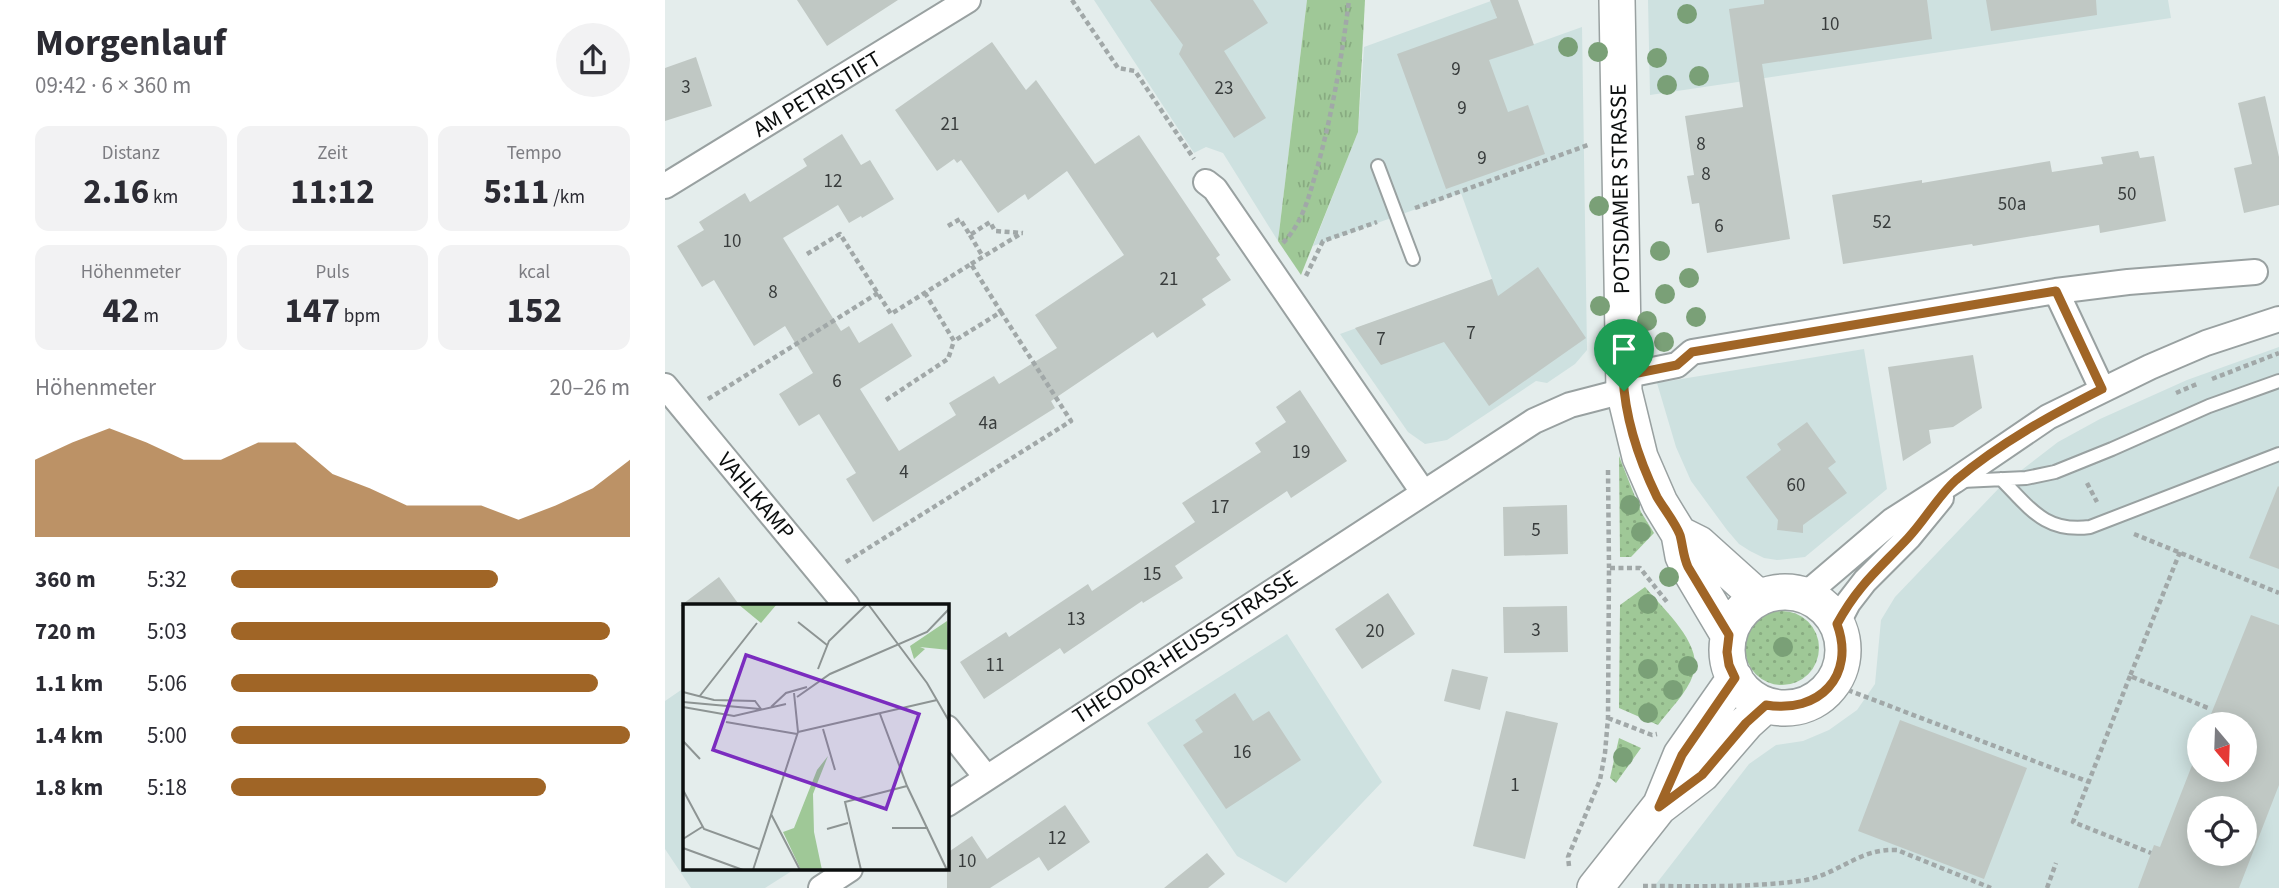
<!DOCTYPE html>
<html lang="de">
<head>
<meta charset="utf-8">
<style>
	:root { --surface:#fff; --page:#f2f2f3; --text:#2b2b33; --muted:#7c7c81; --accent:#a06526 }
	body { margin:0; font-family:"Source Sans 3",sans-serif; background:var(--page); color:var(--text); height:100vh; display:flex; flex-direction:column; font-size:26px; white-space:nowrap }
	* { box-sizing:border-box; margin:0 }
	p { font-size:23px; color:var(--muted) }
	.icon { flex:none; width:38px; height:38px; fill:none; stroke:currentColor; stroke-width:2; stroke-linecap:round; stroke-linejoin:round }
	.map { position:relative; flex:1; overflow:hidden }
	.panel { display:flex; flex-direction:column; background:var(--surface); width:665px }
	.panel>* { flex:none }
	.needle { width:46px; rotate:161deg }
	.tools { position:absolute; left:1522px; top:712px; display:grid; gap:14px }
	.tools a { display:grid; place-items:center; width:70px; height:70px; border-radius:50%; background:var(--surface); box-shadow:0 4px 18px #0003; font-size:35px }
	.pin { position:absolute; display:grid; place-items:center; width:60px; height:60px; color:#fff; margin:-72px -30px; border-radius:50% 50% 50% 0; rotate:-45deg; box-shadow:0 0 7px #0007 }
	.pin .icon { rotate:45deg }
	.round { display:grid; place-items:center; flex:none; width:74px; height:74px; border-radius:37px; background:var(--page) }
	.head { display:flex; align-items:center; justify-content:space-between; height:119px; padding:0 35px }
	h1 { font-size:38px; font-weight:700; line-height:52px }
	.stats { display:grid; grid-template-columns:repeat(3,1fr); gap:10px; height:119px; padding:7px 35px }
	.stats div { display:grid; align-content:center; border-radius:14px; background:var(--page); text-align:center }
	.stats b { font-size:35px; font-weight:700 }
	.stats small { font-size:19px; font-weight:400 }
	.stats p { font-size:19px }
	.chart { height:196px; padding:14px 35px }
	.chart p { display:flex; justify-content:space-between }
	.chart svg { width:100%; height:126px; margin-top:7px; fill:var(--accent); opacity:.7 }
	ul { padding:0 35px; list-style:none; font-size:23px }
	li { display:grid; grid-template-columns:112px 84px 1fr; align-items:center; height:52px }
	li i { height:18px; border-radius:9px; background:var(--accent) }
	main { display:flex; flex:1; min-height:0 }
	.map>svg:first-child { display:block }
	.built { fill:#cee1e0; fill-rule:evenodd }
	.grass { fill:url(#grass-dots) }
	.park { fill:url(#park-tufts) }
	.building { fill:#c0c8c4; fill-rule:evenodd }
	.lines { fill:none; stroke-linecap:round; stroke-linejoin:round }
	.lane-casing { stroke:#99a1a1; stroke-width:16 }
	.street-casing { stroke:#99a1a1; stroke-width:28 }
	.secondary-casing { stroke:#99a1a1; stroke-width:38 }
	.path { stroke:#a1a8a8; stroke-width:4.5; stroke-dasharray:5 3.5; stroke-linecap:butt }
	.lane { stroke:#fff; stroke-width:12 }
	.street { stroke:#fff; stroke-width:24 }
	.secondary { stroke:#fff; stroke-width:35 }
	.tree { fill:#7aa077 }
	.route-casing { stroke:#fff; stroke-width:14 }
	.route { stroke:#a06526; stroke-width:9 }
	.labels { text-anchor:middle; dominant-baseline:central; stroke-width:5; stroke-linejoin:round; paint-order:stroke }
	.number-label { font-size:19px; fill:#383c3c }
	.street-label { font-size:23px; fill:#0b0e0e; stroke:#fff }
	.inset-road { fill:none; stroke:#8d9493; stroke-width:2 }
	.view { fill:#7b2cbf; fill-opacity:0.15; stroke:#7b2cbf; stroke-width:3.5 }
	.inset-edge { fill:none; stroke:#0b0e0e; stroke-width:3.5 }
</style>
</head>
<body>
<main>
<section class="panel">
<div class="head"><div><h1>Morgenlauf</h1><p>09:42 · 6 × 360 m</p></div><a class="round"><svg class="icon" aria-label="share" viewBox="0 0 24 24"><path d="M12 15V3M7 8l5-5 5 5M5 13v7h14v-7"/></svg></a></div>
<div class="stats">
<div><p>Distanz</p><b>2.16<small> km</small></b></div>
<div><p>Zeit</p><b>11:12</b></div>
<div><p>Tempo</p><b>5:11<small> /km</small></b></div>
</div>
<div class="stats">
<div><p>Höhenmeter</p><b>42<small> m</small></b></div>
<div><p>Puls</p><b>147<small> bpm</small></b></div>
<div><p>kcal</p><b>152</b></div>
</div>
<div class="chart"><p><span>Höhenmeter</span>20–26 m</p>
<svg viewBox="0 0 160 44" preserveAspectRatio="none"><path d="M0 44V17L10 11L20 6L30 11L40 17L50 17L60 11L70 11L80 22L90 27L100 33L110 33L120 33L130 38L140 33L150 27L160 17V44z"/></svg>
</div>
<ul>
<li><b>360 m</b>5:32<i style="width:67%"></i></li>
<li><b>720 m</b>5:03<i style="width:95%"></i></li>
<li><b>1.1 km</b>5:06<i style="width:92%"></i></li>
<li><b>1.4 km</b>5:00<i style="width:100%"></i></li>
<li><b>1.8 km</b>5:18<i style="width:79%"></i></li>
</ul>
</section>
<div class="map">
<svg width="1614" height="888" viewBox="0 0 1614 888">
	<defs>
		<pattern id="grass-dots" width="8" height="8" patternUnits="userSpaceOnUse" patternTransform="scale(1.75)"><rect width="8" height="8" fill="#9fc897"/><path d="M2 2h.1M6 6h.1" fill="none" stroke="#88ab81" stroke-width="1.8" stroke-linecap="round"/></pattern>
		<pattern id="park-tufts" width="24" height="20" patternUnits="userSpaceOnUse" patternTransform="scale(1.75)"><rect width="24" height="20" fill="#9fc897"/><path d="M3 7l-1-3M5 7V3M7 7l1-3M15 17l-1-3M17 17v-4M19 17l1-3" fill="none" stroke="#88ab81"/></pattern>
	</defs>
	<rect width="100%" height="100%" fill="#e4edec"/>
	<path class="built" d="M429,0H642L613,241L558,153L541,147L529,153Z
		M983,0H1503L1506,18L985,95Z
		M826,1L844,53L917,27L922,350L910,364L882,383L871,381L782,440L760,444L743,432L675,334L827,279L796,193L648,246L693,132L699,47Z
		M1614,347V888H988L1084,764L1111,745L1138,741L1164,730L1192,710L1210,684L1216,620L1230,597L1336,486L1393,442L1435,419L1522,380ZM1535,724H1580V770H1535ZM1535,808H1580V854H1535Z
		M1199,349L1222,489L1140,557L1112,560L1099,558L1085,551L1074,544L1062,530L1026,481L1011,447L992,383Z
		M622,634L717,782L621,883L572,856L482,723Z
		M19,688V869H130L100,888H26L0,849V701Z"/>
	<path class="grass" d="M954,456L976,512L989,533L966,557H955Z
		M980,587C997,608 1040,645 1028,675C1022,693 1004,710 993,725L954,708L955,605Z
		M1080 648a37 37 0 1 1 74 0a37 37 0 1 1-74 0Z
		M954,738L976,748L951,783L945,778Z"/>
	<path class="park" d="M642,0H700L693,132L636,275L613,241Z"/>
	<path class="building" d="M132,0H233L162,46Z
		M485,0H588L603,23L559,51L601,118L569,138L514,54L518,45Z
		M825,0H853L869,45L824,60L843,112L863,105L880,154L781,189L732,54L832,18Z
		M1099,0H1262L1267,39L1097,64L1125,239L1042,253L1034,203L1027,204L1022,176L1029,175L1020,116L1078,107L1064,9L1099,4Z
		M1321,0H1431L1432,15L1326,31Z
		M327,42L361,90L371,80L430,164L474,135L555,255L551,258L566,280L537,299L541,305L492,338L488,332L386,401L390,408L208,522L181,479L191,473L154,414L134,426L114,394L148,373L120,326L89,346L49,280L37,287L12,246L39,230L34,222L80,193L85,202L142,166L138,159L177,134L196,165L205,160L229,199L197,218L196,216L184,223L173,205L118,238L176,331L184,326L194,343L227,323L247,356L195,389L234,451L291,415L284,403L329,376L334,384L392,348L370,315L459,255L402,171L363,200L360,194L333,213L296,160L292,163L289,159L272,171L230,110Z
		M31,57L47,106L0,121V68Z
		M1600,96L1614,157V205L1579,213L1569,168L1587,164L1573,103Z
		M1473,151L1475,158L1489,156L1501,221L1435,233L1434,225L1308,246L1307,244L1178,264L1167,195L1257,180V183L1385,161L1387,172L1438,164L1436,157Z
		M873,267L921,338L824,406L779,342L716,365L690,328L827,279L833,296Z
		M1308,355L1317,408L1288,427L1264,430L1266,443L1238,461L1223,367Z
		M635,390L682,461L626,498L622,491L510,566L518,578L478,603L477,601L399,654L395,648L319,699L295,662L341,632L344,637L423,584L427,591L530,522L517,503L596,452L590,443L621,422L611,407Z
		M1142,422L1171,462L1163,468L1182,493L1138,525V533L1112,530L1113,520L1081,477L1116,450L1112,444Z
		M1613,486L1614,487V569L1584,558Z
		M902,505L903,554L839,556L838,507Z
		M54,577L75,606H15Z
		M723,593L750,634L697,669L670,629Z
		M902,606L903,652L839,653L838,607Z
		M1586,615L1614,625V785L1574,888H1473L1489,845L1495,847L1535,745V770H1580V724H1542ZM1535,808H1580V854H1535Z
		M787,669L823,677L815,710L779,701Z
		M570,693L588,721L604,711L636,760L561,809L518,745L538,732L530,720Z
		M841,711L893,723L860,859L808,846Z
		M1235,720L1362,768L1319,879L1193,831Z
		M400,805L425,842L383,871L374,857L325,888H282V853L307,836L322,859Z
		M542,853L560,874L543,888H499Z"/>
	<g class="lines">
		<g class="lane-casing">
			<path id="lane" d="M713,166L748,259
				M1336,479C1365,508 1380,533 1425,527L1614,454
				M1297,481L1361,478L1390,472L1447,449L1544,406L1614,381"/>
		</g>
		<g class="street-casing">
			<path id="street" d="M541,182L550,189L758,492
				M0,186L303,0
				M1391,291L1437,389
				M958,376L1012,365L1027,352L1391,291L1463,282L1590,272
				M0,386L182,606
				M1140,595L1228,520L1289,481L1383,417L1485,367L1541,343L1614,319
				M1172,624L1183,603L1200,581L1244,537L1276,498
				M282,728L321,777
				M282,804L869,421L905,405L959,391
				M156,888L185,869"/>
		</g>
		<g class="secondary-casing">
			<path id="secondary" d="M952,0L959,391L975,457L995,503L1014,534L1018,556L1023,567L1064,636
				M1014,534L1034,544L1094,598
				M1062 650a58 58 0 1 1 116 0a58 58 0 1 1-116 0Z
				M996,804L1016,755L1070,678
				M930,888L994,807L1037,774L1081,723L1101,705"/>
		</g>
		<path class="path" d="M407,0L453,68L470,71L529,159
			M750,208L923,145
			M283,226L295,219L305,235L325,222L330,231L358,233
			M305,235L318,257
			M618,243C639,221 645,193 653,165C668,110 677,56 684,0
			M142,254L175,234L226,314L306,264L336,312L289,341L260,293
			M306,264L357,233
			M641,276L658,241L712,222
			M1547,379L1614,353
			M1511,393L1532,384
			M43,399L213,293
			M221,400L283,359L289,341
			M943,470L944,568
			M1422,483L1432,502
			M1469,534L1614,593
			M1515,552L1465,676L1543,708
			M181,562L406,421L336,312
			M1465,676L1408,822L1486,853
			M1167,684L1424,782
			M943,718L987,735L992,734
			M904,866L903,857L935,780L940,753L943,718L944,568H975L1002,602
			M978,886C1031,886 1088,888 1141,880C1175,873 1195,848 1232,850L1326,888
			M1382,888L1391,863"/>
		<use href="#lane" class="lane"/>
		<use href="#street" class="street"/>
		<use href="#secondary" class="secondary"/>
	</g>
	<g class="tree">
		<circle cx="1022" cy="14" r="10"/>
		<circle cx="903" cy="47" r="10"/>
		<circle cx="933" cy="52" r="10"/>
		<circle cx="992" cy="58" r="10"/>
		<circle cx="1034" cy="76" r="10"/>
		<circle cx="1002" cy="85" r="10"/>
		<circle cx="934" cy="206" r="10"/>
		<circle cx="995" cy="251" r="10"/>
		<circle cx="1024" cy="278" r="10"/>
		<circle cx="1000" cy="294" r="10"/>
		<circle cx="935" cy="306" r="10"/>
		<circle cx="1031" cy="317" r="10"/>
		<circle cx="982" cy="321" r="10"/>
		<circle cx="999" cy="342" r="10"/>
		<circle cx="965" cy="505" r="10"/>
		<circle cx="976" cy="532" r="10"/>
		<circle cx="1004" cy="577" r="10"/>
		<circle cx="983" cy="604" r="10"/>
		<circle cx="1118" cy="647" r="10"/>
		<circle cx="1023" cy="666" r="10"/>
		<circle cx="983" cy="669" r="10"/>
		<circle cx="1008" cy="690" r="10"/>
		<circle cx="983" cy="713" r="10"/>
		<circle cx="958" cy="757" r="10"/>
	</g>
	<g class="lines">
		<g class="route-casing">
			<path id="route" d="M1391,291L1437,389C1386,415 1335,443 1291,480C1273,496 1260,520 1243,538C1214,569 1193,585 1172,624C1191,676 1154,714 1101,705L1081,723L1037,775L994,807L1017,755L1070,678L1064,665L1062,652L1064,635L1023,567C1018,556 1018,546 1015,535C1010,522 999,509 992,497C974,460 960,418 958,376L1012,365L1027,352Z"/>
		</g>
		<use href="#route" class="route"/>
	</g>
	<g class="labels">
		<g class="number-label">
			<text x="1165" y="24">10</text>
			<text x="791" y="69">9</text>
			<text x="21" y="87">3</text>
			<text x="559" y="88">23</text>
			<text x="797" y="108">9</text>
			<text x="285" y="124">21</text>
			<text x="1036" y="144">8</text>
			<text x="817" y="158">9</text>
			<text x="1041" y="174">8</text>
			<text x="168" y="181">12</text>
			<text x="1462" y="194">50</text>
			<text x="1347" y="204">50a</text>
			<text x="1217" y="222">52</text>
			<text x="1054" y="226">6</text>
			<text x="67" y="241">10</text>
			<text x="504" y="279">21</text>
			<text x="108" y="292">8</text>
			<text x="806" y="333">7</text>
			<text x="716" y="339">7</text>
			<text x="172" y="381">6</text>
			<text x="323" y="423">4a</text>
			<text x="636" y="452">19</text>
			<text x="239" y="472">4</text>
			<text x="1131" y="485">60</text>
			<text x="555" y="507">17</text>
			<text x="871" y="530">5</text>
			<text x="487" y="574">15</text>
			<text x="411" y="619">13</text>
			<text x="871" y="630">3</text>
			<text x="710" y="631">20</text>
			<text x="330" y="665">11</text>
			<text x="577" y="752">16</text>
			<text x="850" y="785">1</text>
			<text x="392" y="838">12</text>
			<text x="302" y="861">10</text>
		</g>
		<g class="street-label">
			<text transform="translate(152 94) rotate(-31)">AM PETRISTIFT</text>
			<text transform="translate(955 189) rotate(-91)">POTSDAMER STRASSE</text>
			<text transform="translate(91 496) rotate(50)">VAHLKAMP</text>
			<text transform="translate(520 647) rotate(-33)">THEODOR-HEUSS-STRASSE</text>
		</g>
	</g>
	<g transform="translate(18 604)">
		<rect width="266" height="266" fill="#e4edec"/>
		<path d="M264,17L266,46L237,43L242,45L231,55L227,42ZM145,152L130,190L131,228L139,266H118L100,228L111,224L134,166Z" fill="#9fc897"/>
		<path d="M55,0H94L78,19Z" fill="#9fc897"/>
		<path class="inset-road" d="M185,0L244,79L266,117M115,18L144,41M135,65L146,37L184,0M0,88L31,96L72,97L78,105M16,93L74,19M114,93L147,70L244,28L266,5M0,98L77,105M0,103L51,112L103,100M88,103L103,89L124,83M197,110L224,182L264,266M43,118L114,130M140,125L152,166M115,128L254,96M0,137L17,155M0,186L21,225L76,245M88,210L117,266M209,224H245M144,225L165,219M0,235L19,223M0,244L60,266M70,266L115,128L111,89M178,266L162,198L224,182"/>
		<path class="view" d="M63,51L236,110L203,205L30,146Z"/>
		<rect width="266" height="266" class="inset-edge"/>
	</g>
</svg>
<div class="tools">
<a><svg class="needle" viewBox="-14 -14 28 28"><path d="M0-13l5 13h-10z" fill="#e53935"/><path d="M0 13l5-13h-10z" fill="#7c7c81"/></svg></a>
<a><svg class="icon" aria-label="locate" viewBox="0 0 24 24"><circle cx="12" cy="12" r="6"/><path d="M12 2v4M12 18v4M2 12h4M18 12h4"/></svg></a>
</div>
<div class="pin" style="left:959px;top:391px;background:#1e9e55"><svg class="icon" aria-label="arrive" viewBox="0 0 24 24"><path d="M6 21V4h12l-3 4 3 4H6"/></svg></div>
</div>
</main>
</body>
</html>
